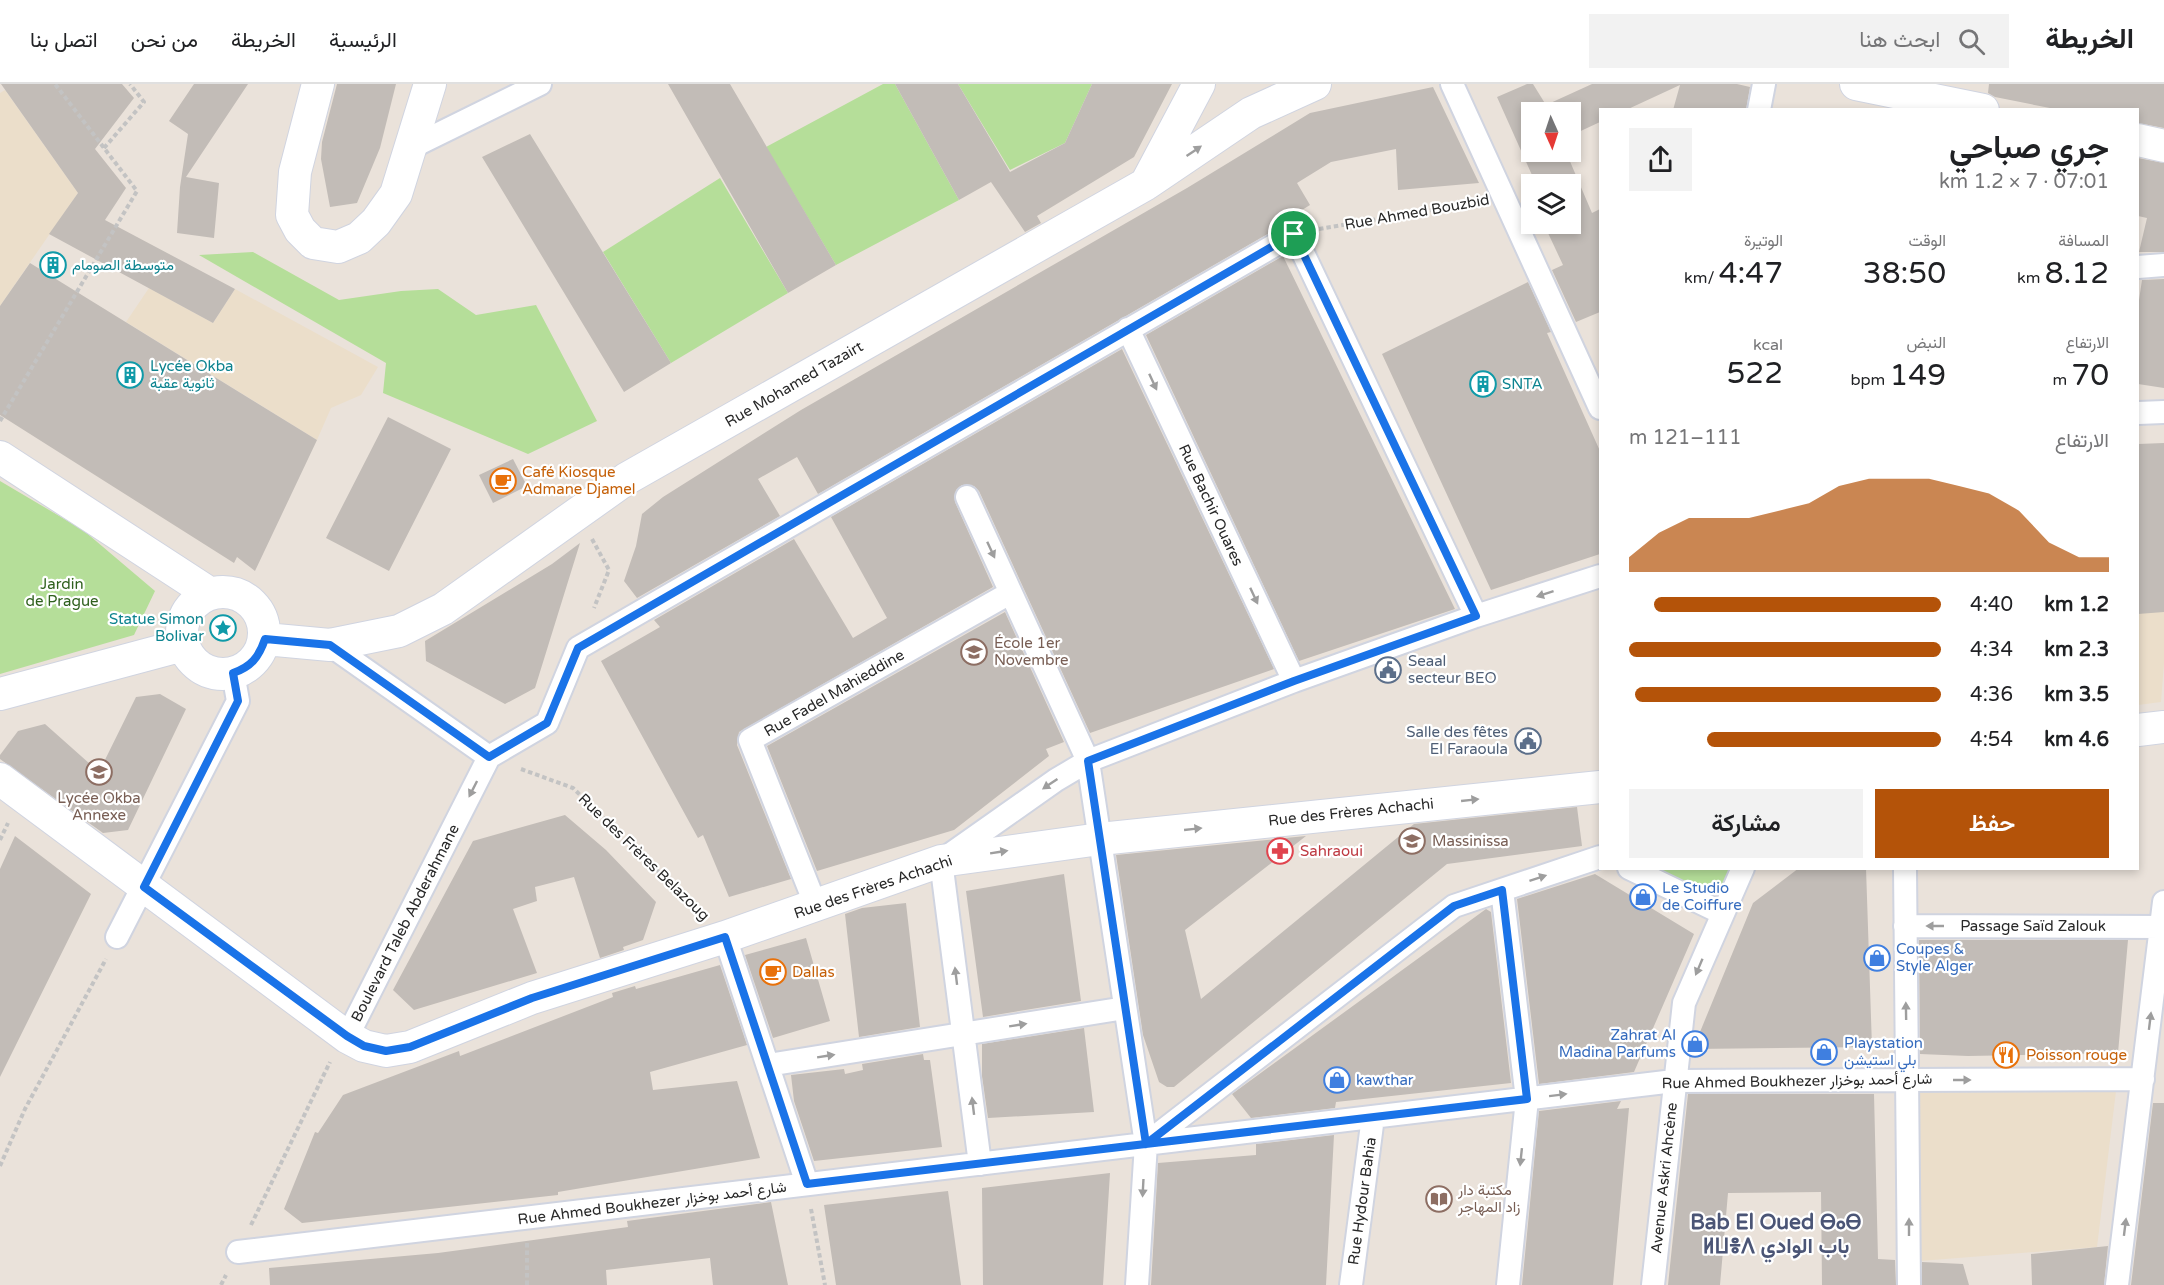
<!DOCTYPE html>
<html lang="ar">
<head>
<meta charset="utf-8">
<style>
	:root { --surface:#fff; --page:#f2f2f2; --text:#202124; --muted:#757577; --line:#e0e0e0; --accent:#b45309 }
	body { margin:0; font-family:"Varela Round",Vazirmatn,"Noto Sans Tifinagh",sans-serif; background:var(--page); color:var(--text); direction:rtl; height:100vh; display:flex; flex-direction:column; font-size:22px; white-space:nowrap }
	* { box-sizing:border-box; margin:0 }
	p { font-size:20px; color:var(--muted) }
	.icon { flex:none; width:33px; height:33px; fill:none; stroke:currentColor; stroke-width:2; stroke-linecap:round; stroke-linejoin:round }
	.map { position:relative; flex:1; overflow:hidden; direction:ltr }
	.panel { position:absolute; left:1599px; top:24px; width:540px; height:762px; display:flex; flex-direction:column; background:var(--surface); border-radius:0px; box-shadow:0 3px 9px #0003; direction:rtl }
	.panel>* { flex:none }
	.needle { width:39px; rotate:177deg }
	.controls { position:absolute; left:1521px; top:18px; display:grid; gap:12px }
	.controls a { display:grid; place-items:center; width:60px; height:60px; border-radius:0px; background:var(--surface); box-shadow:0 3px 9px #0003; font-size:30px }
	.pin { position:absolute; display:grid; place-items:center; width:51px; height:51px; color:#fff; margin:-26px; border:3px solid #fff; border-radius:50%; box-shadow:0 2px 6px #0007 }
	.round { display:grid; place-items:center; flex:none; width:63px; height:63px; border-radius:0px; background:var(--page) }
	.head { display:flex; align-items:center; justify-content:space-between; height:102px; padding:0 30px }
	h1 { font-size:33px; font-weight:600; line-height:45px }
	.stats { display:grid; grid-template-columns:repeat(3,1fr); gap:9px; height:102px; padding:6px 30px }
	.stats div { display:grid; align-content:center }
	.stats b { font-size:30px; font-weight:600 }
	.stats small { font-size:16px; font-weight:400 }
	.stats p { font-size:16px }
	.chart { height:168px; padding:12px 30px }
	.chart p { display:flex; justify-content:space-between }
	.chart svg { width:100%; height:108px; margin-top:6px; fill:var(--accent); opacity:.7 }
	.primary-button { display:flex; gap:12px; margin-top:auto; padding:12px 30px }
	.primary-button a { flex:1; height:69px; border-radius:0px; background:var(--accent); color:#fff; font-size:24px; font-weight:600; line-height:69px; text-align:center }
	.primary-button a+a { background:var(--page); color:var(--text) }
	ul { padding:0 30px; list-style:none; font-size:20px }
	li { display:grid; grid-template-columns:96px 72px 1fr; align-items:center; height:45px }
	li i { height:15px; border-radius:8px; background:var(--accent) }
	header { display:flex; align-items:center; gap:36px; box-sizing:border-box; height:84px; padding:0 30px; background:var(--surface); border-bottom:2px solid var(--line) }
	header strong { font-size:28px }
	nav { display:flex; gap:33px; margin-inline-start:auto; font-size:21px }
	.search { width:420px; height:54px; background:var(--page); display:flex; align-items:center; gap:15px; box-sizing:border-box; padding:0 21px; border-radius:0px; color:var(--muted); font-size:22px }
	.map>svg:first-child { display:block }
	.education { fill:#ebdeca }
	.green { fill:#b5de99 }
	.building { fill:#c2bcb7 }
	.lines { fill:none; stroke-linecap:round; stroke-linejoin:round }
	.street-casing { stroke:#d0d4e0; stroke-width:26 }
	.secondary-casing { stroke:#d0d4e0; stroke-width:34 }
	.path { stroke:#c3c3c3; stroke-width:4; stroke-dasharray:4.5 3; stroke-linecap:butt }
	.street { stroke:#fff; stroke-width:22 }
	.secondary { stroke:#fff; stroke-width:32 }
	.oneway { fill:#9e9e9e }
	.route-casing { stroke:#fff; stroke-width:12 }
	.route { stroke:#1a73e8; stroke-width:8 }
	.labels { text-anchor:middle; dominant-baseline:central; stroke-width:4.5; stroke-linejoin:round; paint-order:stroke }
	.street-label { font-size:15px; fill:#282828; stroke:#fff }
	.culture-label { font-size:15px; fill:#0d838f; stroke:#fff; text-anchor:start }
	.food-label { font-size:15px; fill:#c56008; stroke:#fff; text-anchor:start }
	.park-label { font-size:15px; fill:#2f601d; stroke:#fff }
	.education-label { font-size:15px; fill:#785e54; stroke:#fff; text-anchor:start }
	.service-label { font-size:15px; fill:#4e5e75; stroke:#fff; text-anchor:start }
	.health-label { font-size:15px; fill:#be3a42; stroke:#fff; text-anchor:start }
	.shop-label { font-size:15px; fill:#366cbe; stroke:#fff; text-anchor:start }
	.district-label { font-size:21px; font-weight:bold; fill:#4b5576; stroke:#fff }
</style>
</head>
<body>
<header>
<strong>الخريطة</strong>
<div class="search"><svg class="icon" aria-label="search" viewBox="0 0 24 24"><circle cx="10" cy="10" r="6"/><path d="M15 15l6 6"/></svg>ابحث هنا</div>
<nav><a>الرئيسية</a><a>الخريطة</a><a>من نحن</a><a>اتصل بنا</a></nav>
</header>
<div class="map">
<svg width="2164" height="1201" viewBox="0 0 2164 1201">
	<rect width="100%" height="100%" fill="#eae2da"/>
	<path class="education" d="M5,6L78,109L0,222V9Z
		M149,204L213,239L235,205L378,283L361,311L331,324L317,356L126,238Z
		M2164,492V579L2161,618L2138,621V493Z
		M2117,999L2097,1163L1920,1177L1916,1001Z"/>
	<path class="green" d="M883,0H895L959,116L836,181L766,63Z
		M958,0H1092L1065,59L1010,86Z
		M720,94L788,209L671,279L603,168Z
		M253,168L339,216L401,207L438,205L476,231L536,221L597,337L528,370L383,309L386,279L199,171Z
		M0,397L83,446L155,507L134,551L0,590Z
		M1644,785H1729L1723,802L1697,810Z"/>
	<path class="building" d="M1,0H122L134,14L95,65L126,104L105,136L235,205L213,239L49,150L78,109Z
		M194,0H248L186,93L219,99L214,154L177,149L180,103L188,50L169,37Z
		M337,0H396L380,64L357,119L330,123L321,75L322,58Z
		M668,0H730L836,181L788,209Z
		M895,0H958L1010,88L1065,59L1092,0H1172L1134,73L1037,132L1041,139L1025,148L991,98L959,116Z
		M1527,0H1533L1546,21L1592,0H1737L1750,3L1746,26H1673L1680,1L1626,26H1600V38L1570,52V28H1532V68H1566L1592,129L1600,125V228L1576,238L1552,186L1563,181L1548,149L1570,140V100H1536L1497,13Z
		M1989,0H2164V44L2138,39V26H2060L1995,13L1988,9Z
		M1433,3L1479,99L1398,106L1396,65L1331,78L1297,99L1310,121L1270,146L1271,148L818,410L797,373L758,395L780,432L637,514L624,497L636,462L642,430L663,413L801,326L1187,104L1310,29Z
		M530,50L671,279L624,308L482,73Z
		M2138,74L2164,79V168H2139L2147,134L2138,132Z
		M1283,172L1455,525L1299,577L1146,251Z
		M30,179L317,356L255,487L237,473L234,479L0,331V222Z
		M2164,195V304L2138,300V223L2142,196Z
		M1528,198L1551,248L1547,249L1600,367V470L1491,506L1382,270Z
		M1122,265L1274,585L1090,649L979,407L974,402L962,401L956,406L955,418L993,503L739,648L737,661L791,795L729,813L703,751L698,754L601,577L660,543L654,536L794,455L853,554L887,534L831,433Z
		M388,333L451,365L389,487L326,454Z
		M2164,359V528L2138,530V360Z
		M513,375L527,402L493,419L479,391Z
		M580,459L535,604L505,620L426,577L425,557L552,480Z
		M1005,528L1064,658L1046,665L1049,672L954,746L817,787L767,662Z
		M160,610L186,625L128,746L103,749L0,675V671L18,647L45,640L99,688L136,613Z
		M1577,723L1582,762L1447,780L1174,1003H1167L1159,998L1143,951L1116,771L1306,752L1185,846L1201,915L1414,740Z
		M565,731L606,766L656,818L643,856L623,863L624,866L600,874L574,793L535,803L537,817L513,825L537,889L414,926L393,906L473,757Z
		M15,752L91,810L0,993V785Z
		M1799,784H1866L1872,963L1693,965L1753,819Z
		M1064,790L1081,917L983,933L966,807Z
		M1595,790L1694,850L1634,988L1539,1000L1517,815Z
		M906,819L920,943L859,953L845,830L862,824Z
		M1486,825L1491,828L1511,999L1336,1018L1335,1024L1251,1034L1232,1010Z
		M806,854L830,937L773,954L745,871Z
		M1919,856H2128L2118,969L1968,972L1920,970Z
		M720,881L747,961L650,988L653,1006L737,997L760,1074L558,1108V1111L302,1139L284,1125L315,1048L318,1049L343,1011L459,967L460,972L613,913L612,909L635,902L636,905Z
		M1084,944L1094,1028L988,1034L982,992V960Z
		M923,970L924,976H930L942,1063L814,1077L794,1017L791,991L844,985L845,990L863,986L862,980Z
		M1688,1010H1874L1878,1175L1895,1176L1896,1201H1822L1821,1108L1728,1109L1720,1201H1668Z
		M1621,1017L1617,1025L1629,1024L1613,1201H1522L1539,1027Z
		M2153,1019H2164V1201H2131Z
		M1334,1051L1326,1201H1151L1158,1079L1256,1071V1060Z
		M1110,1089L1103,1201H983L982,1104Z
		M948,1107L961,1201H836L824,1121Z
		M771,1118L788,1201H713L710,1174L606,1186L607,1201H270L269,1184L438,1169L628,1143L627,1137Z
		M2108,1162L2104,1201H2032L2031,1170Z
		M1922,1178L1963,1180L1969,1201H1922Z"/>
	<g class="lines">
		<g class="street-casing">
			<path id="street" d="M1452,0L1600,324
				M1759,26L1764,0
				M412,63L540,0
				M2138,183L2164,181
				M1128,245L1294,597
				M2138,329L2164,328
				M967,413L1088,677L1146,1060L1137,1201
				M330,561L489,673
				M1629,784L1722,829
				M1905,784L1909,1201
				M1502,806L1527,1015L1508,1201
				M816,822L750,656L1010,509
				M1905,842L2164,843
				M117,853L238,617L233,589
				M725,853L807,1100
				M347,953L489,673L547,639L578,564L1294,150L1476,532
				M768,981L1125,924
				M1147,1059L1454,822L1600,773
				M980,1080L941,777L1056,696L1088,677L1294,597L1476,532L1600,492
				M238,1168L1674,997L2143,995
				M1351,1201L1373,1033
				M1653,1201L1684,919L1743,784
				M2117,1201L2164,818"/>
		</g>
		<g class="secondary-casing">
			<path id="secondary" d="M318,0L295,88L292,131L300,146L313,159L338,163L359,154L376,138L396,110L430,0
				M1856,0L1983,26
				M2138,56L2164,62
				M1148,96L1199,0
				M0,373L209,509
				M182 549a41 41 0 1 1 82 0a41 41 0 1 1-82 0Z
				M265,555L330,561L399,547L443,525L626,395L1146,100L1251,29L1315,0
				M0,610L183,561
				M2138,646L2164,643
				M0,695L347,953L364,962L386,967L410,963L532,914L725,853L941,777L1100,755L1600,703"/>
		</g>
		<path class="path" d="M104,64L144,18L130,0
			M1319,145L1480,118
			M0,337L137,107L55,0
			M592,455L609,486L594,524
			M521,685L573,704L702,830
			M0,756L8,739
			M0,1082L25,1025L106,875
			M811,1125L825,1201
			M251,1141L330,978
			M527,1159V1201
			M221,1201L226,1191"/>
		<use href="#street" class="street"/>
		<use href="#secondary" class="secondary"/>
	</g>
	<defs><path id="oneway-solid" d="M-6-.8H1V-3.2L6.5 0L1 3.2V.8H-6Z" transform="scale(1.5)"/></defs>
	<g class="oneway">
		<use href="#oneway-solid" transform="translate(1194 67) rotate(-34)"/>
		<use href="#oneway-solid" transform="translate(1153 298) rotate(65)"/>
		<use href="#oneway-solid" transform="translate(991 466) rotate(65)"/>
		<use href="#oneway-solid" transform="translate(1545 510) rotate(162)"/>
		<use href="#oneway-solid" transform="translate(1254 512) rotate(65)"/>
		<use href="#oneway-solid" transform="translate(1050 700) rotate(146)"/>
		<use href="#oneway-solid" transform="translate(473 705) rotate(117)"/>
		<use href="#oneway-solid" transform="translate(1470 716) rotate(-6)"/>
		<use href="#oneway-solid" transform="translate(1193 745) rotate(-6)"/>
		<use href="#oneway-solid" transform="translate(999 768) rotate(-9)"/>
		<use href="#oneway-solid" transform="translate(1538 794) rotate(-18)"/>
		<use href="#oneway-solid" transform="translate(1935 842) rotate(-180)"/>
		<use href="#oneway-solid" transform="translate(1699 883) rotate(113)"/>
		<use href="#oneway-solid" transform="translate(956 892) rotate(-97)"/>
		<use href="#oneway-solid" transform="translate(1906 927) rotate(-91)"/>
		<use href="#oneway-solid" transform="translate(2150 937) rotate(-83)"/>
		<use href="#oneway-solid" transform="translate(1018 941) rotate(-9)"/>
		<use href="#oneway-solid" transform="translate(826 972) rotate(-9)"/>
		<use href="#oneway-solid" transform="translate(1962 996)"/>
		<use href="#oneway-solid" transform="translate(1558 1011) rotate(-7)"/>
		<use href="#oneway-solid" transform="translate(973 1022) rotate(-97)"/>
		<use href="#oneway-solid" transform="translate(1521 1073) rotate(96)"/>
		<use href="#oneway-solid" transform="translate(1143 1104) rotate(93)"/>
		<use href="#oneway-solid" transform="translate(1909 1143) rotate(-90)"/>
		<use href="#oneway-solid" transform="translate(2125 1143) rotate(-83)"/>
	</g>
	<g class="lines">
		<g class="route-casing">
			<path id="route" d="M1294,150L578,564L547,639L489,673L330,561L265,555C259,573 251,583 233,589L238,617L144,803L347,952L364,962L386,967L410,963L532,914L725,853L807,1100L1527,1015L1502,806L1454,822L1146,1060L1088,677L1294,597L1476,532L1294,150"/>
		</g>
		<use href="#route" class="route"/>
	</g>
	<defs>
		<g id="building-ring" transform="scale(1.35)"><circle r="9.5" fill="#fff" stroke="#0f9aa8" stroke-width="1.5"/><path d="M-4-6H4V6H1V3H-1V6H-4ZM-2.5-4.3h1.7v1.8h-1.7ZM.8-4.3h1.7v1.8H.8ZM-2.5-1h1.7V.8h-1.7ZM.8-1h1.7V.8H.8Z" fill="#0f9aa8"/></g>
		<g id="cafe-ring" transform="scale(1.35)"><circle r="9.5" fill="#fff" stroke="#e8710a" stroke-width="1.5"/><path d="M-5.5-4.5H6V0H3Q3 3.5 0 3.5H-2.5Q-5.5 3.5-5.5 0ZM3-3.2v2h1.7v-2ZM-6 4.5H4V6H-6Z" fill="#e8710a"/></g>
		<g id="sight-ring" transform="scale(1.35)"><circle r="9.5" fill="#fff" stroke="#0f9aa8" stroke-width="1.5"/><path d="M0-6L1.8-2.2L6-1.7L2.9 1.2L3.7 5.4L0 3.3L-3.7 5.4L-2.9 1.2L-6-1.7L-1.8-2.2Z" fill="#0f9aa8"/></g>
		<g id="school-ring" transform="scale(1.35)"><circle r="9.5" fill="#fff" stroke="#8d6e63" stroke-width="1.5"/><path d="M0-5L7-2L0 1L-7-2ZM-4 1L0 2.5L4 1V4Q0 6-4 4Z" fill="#8d6e63"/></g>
		<g id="civic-ring" transform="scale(1.35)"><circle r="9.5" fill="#fff" stroke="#5c6f8a" stroke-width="1.5"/><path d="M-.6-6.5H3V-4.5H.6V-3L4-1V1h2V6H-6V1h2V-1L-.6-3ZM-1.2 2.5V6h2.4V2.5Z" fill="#5c6f8a"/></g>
		<g id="pharmacy-ring" transform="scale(1.35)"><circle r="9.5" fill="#fff" stroke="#e0444e" stroke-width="1.5"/><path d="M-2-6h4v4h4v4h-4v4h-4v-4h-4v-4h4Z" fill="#e0444e"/></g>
		<g id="shop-ring" transform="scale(1.35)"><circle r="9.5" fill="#fff" stroke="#3f7fe0" stroke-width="1.5"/><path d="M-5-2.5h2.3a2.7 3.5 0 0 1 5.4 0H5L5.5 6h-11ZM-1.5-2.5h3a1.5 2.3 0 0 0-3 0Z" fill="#3f7fe0"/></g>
		<g id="restaurant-ring" transform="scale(1.35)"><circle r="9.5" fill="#fff" stroke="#e8710a" stroke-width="1.5"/><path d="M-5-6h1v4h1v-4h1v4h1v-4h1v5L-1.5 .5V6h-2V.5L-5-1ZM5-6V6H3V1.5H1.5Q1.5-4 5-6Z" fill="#e8710a"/></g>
		<g id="library-ring" transform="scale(1.35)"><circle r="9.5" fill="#fff" stroke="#8d6e63" stroke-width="1.5"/><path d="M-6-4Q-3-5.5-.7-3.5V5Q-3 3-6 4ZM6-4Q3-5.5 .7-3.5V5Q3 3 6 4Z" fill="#8d6e63"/></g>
	</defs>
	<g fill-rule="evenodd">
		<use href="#building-ring" x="53" y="181"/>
		<use href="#building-ring" x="130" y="291"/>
		<use href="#building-ring" x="1483" y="300"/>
		<use href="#cafe-ring" x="503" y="397"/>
		<use href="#sight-ring" x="223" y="544"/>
		<use href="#school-ring" x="974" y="568"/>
		<use href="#civic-ring" x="1388" y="586"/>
		<use href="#civic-ring" x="1528" y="657"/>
		<use href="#school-ring" x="99" y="688"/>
		<use href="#school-ring" x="1412" y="757"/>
		<use href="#pharmacy-ring" x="1280" y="767"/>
		<use href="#shop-ring" x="1643" y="813"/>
		<use href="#shop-ring" x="1877" y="874"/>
		<use href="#cafe-ring" x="773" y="888"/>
		<use href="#shop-ring" x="1695" y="960"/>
		<use href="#shop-ring" x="1824" y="968"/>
		<use href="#restaurant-ring" x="2006" y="971"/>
		<use href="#shop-ring" x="1337" y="996"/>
		<use href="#library-ring" x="1439" y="1115"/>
	</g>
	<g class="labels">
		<g class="street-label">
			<text transform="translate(1417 128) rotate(-10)">Rue Ahmed Bouzbid</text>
			<text transform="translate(794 300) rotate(-30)">Rue Mohamed Tazairt</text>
			<text transform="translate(1211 421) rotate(65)">Rue Bachir Ouares</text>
			<text transform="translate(834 609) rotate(-30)">Rue Fadel Mahieddine</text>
			<text transform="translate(1351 728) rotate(-6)">Rue des Frères Achachi</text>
			<text transform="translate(644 773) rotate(44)">Rue des Frères Belazoug</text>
			<text transform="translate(873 803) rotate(-19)">Rue des Frères Achachi</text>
			<text transform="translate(405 839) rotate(-63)">Boulevard Taleb Abderahmane</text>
			<text x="2033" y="842">Passage Saïd Zalouk</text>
			<text transform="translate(1797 997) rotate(-1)">Rue Ahmed Boukhezer شارع أحمد بوخزار</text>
			<text transform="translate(1664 1094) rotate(-84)">Avenue Askri Ahcène</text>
			<text transform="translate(1362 1117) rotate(-82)">Rue Hydour Bahia</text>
			<text transform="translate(652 1119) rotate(-7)">Rue Ahmed Boukhezer شارع أحمد بوخزار</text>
		</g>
		<g class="culture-label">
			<text x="72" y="181">متوسطة الصومام</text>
			<text x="150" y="282">Lycée Okba<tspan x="150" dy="17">ثانوية عقبة</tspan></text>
			<text x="1502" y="300">SNTA</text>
			<text x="204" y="535" text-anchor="end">Statue Simon<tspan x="204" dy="17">Bolivar</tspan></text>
		</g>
		<g class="food-label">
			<text x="522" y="388">Café Kiosque<tspan x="522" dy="17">Admane Djamel</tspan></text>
			<text x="792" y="888">Dallas</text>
			<text x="2026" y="971">Poisson rouge</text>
		</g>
		<g class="park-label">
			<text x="62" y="500">Jardin<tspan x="62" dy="17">de Prague</tspan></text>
		</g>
		<g class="education-label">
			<text x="994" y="559">École 1er<tspan x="994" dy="17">Novembre</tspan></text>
			<text x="99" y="714" text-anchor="middle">Lycée Okba<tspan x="99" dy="17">Annexe</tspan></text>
			<text x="1432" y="757">Massinissa</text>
			<text x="1458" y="1106">مكتبة دار<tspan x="1458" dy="17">زاد المهاجر</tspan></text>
		</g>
		<g class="service-label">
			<text x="1408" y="577">Seaal<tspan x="1408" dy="17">secteur BEO</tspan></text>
			<text x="1508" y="648" text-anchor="end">Salle des fêtes<tspan x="1508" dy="17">El Faraoula</tspan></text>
		</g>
		<g class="health-label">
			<text x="1300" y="767">Sahraoui</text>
		</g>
		<g class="shop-label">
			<text x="1662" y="804">Le Studio<tspan x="1662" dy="17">de Coiffure</tspan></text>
			<text x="1896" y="865">Coupes &amp;<tspan x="1896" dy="17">Style Alger</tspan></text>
			<text x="1676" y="951" text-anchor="end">Zahrat Al<tspan x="1676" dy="17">Madina Parfums</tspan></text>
			<text x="1844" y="959">Playstation<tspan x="1844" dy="17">بلي استيشن</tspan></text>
			<text x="1356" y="996">kawthar</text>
		</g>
		<g class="district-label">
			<text x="1776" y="1138">Bab El Oued ⴱⴰⴱ<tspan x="1776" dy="24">ⵍⵡⴻⴷ باب الوادي</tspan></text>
		</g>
	</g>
</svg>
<div class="controls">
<a><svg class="needle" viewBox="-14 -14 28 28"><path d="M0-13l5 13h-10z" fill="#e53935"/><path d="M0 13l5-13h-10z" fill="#757577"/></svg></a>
<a><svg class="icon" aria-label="layers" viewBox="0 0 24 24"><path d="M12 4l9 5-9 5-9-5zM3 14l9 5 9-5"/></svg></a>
</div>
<div class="pin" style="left:1294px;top:150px;background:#1e9e55"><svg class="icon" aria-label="arrive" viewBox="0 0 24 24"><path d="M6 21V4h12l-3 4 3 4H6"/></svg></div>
<section class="panel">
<div class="head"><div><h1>جري صباحي</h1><p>07:01 · 7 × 1.2 km</p></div><a class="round"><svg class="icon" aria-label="share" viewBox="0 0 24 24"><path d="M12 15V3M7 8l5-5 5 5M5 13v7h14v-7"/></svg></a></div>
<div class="stats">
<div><p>المسافة</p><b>8.12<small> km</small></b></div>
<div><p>الوقت</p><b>38:50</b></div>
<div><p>الوتيرة</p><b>4:47<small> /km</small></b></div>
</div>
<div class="stats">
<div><p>الارتفاع</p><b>70<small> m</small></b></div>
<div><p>النبض</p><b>149<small> bpm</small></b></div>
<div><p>kcal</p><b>522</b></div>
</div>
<div class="chart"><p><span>الارتفاع</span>111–121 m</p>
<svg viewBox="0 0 160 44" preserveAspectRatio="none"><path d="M0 44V38L10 28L20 22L30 22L40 22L50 19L60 16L70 9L80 6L90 6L100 6L110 9L120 12L130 19L140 32L150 38L160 38V44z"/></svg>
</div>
<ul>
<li><b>1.2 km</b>4:40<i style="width:92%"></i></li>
<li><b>2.3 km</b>4:34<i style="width:100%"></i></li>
<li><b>3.5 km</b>4:36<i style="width:98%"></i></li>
<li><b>4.6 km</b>4:54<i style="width:75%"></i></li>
</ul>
<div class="primary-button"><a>حفظ</a><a>مشاركة</a></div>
</section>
</div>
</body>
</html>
